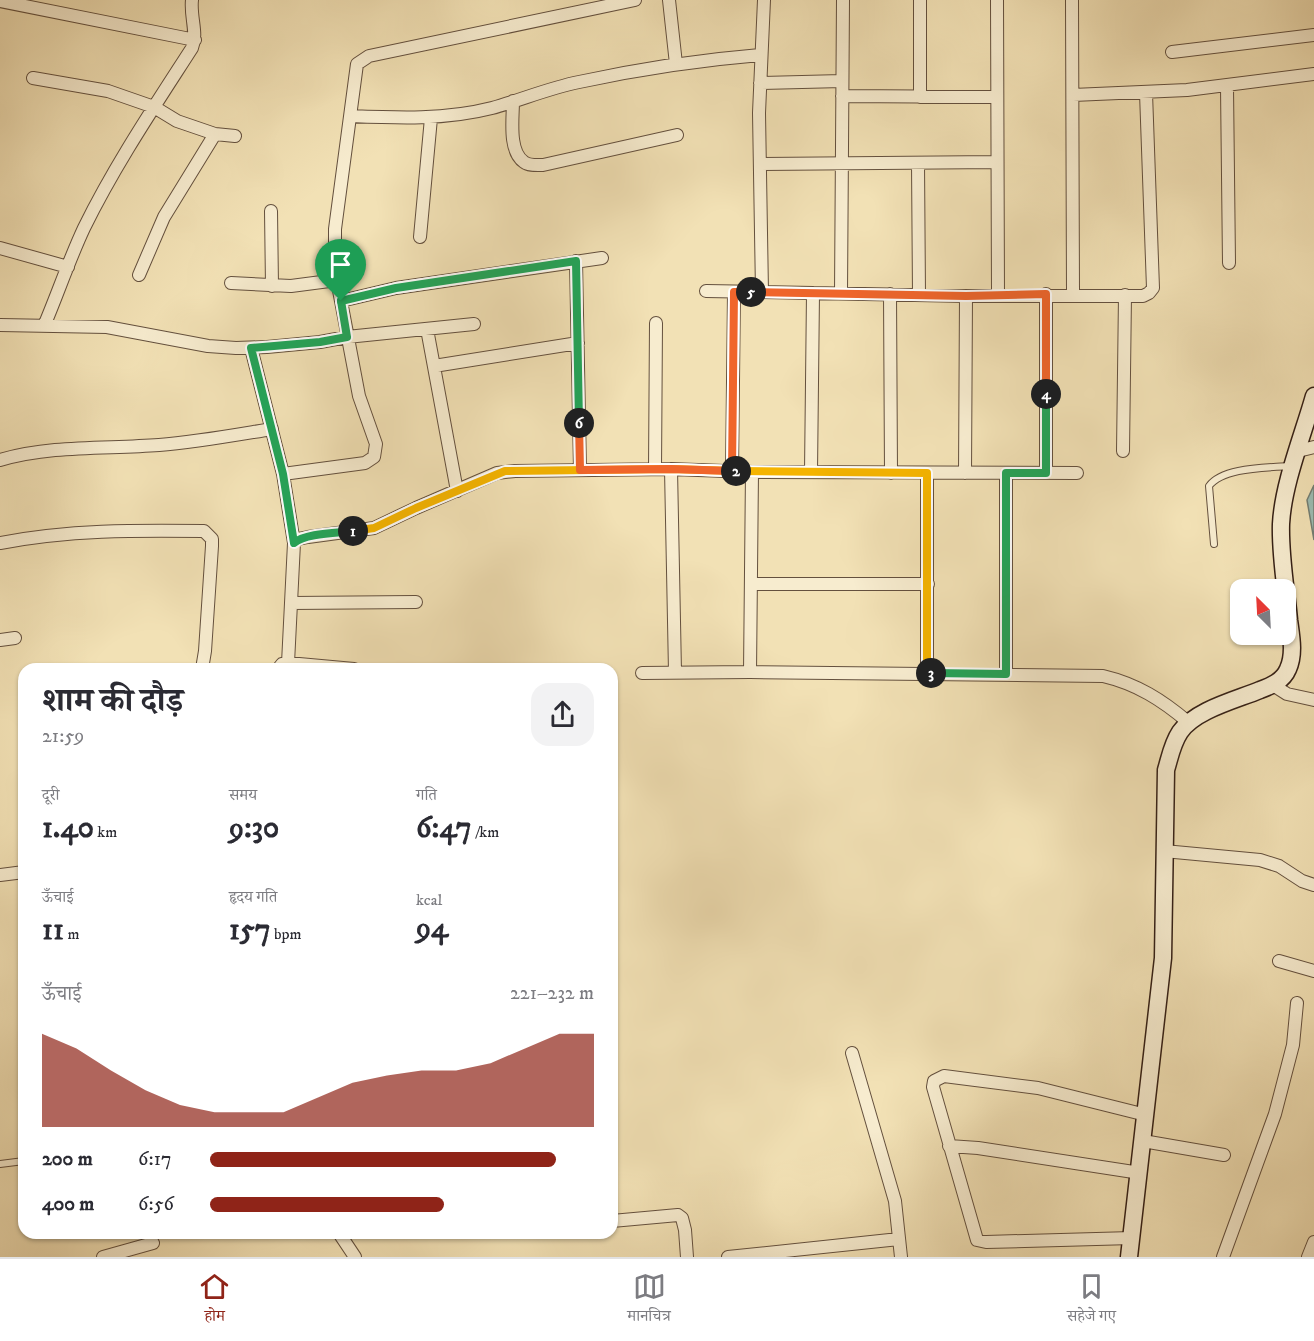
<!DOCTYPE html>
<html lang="hi">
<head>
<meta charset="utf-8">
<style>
	:root { --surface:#fff; --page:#f2f2f3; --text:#2b2b33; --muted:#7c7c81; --line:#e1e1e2; --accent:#8f2418 }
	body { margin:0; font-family:"IM FELL DW Pica","Noto Serif Devanagari",serif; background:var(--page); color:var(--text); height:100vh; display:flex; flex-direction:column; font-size:22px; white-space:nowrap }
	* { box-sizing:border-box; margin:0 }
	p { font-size:20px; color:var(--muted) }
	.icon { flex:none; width:33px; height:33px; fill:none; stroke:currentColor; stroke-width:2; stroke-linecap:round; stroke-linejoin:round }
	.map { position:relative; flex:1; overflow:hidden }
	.details { position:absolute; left:18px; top:663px; width:600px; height:576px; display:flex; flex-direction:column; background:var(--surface); border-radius:18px; box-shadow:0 2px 4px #0004 }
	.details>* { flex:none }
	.needle { width:39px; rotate:336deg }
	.buttons { position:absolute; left:1230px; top:579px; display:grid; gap:12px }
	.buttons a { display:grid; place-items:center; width:66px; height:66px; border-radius:12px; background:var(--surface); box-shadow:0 2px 4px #0004; font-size:30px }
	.pin { position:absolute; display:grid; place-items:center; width:51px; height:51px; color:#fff; margin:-62px -26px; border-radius:50% 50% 50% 0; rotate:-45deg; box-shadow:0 0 6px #0007 }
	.pin .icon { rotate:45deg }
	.km { position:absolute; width:30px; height:30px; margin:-15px; border-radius:50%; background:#222; color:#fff; font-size:16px; line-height:30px; text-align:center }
	.round { display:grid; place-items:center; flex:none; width:63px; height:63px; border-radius:18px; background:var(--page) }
	.summary { display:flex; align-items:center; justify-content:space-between; height:102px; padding:0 24px }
	h1 { font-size:33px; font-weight:700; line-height:45px }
	.figures { display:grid; grid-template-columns:repeat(3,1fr); gap:9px; height:102px; padding:6px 24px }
	.figures div { display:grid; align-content:center }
	.figures b { font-size:30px; font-weight:700 }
	.figures small { font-size:16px; font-weight:400 }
	.figures p { font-size:16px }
	.chart { height:168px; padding:12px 24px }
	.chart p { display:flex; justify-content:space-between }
	.chart svg { width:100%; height:108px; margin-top:6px; fill:var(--accent); opacity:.7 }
	ul { padding:0 24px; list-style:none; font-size:20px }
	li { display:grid; grid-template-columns:96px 72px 1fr; align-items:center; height:45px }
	li i { height:15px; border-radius:8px; background:var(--accent) }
	.dock { display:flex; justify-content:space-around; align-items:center; height:84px; border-top:2px solid var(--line); background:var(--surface); font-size:16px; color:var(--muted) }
	.dock a { display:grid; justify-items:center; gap:3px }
	.dock .active { color:var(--accent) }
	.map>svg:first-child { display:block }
	.water { fill:#9cbcb3; stroke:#737e74; stroke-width:1.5 }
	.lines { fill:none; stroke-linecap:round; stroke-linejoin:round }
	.lane-casing { stroke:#64503e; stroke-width:8 }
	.street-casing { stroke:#64503e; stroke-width:14 }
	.secondary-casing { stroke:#352016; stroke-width:19 }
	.lane { stroke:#f7eccf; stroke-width:6 }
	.street { stroke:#f7eccf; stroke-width:12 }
	.secondary { stroke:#f7eccf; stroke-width:16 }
	.split-1-casing { stroke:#fff; stroke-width:12 }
	.split-2-casing { stroke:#fff; stroke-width:12 }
	.split-3-casing { stroke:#fff; stroke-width:12 }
	.split-4-casing { stroke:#fff; stroke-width:12 }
	.split-5-casing { stroke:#fff; stroke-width:12 }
	.split-6-casing { stroke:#fff; stroke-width:12 }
	.split-7-casing { stroke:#fff; stroke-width:12 }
	.split-1 { stroke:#22a559; stroke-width:8 }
	.split-2 { stroke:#f5b400; stroke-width:8 }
	.split-3 { stroke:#f5b400; stroke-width:8 }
	.split-4 { stroke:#22a559; stroke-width:8 }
	.split-5 { stroke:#f0652b; stroke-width:8 }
	.split-6 { stroke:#f0652b; stroke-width:8 }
	.split-7 { stroke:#22a559; stroke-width:8 }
</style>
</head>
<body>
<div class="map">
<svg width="1314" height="1257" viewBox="0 0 1314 1257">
	<rect width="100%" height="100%" fill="#f2e1b5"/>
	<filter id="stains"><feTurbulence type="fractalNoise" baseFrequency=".00333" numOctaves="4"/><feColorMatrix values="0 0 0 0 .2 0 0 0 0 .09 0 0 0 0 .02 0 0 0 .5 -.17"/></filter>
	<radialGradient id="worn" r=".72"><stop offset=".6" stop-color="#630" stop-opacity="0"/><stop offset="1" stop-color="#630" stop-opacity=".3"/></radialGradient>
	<path class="water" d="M1314,485V540L1307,500Z"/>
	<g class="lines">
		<g class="lane-casing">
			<path id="lane" d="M1214,544L1209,486C1223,467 1267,468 1289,466
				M0,1164L24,1161"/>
		</g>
		<g class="street-casing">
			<path id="street" d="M669,0L676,64
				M920,0V97
				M997,0L998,295
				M1072,0L1073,295
				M0,1L195,40
				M1172,52L1314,35
				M33,78L108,91L154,107L177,121L215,134L235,136
				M760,83L842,81
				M1227,87L1229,263
				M1073,95L1187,90L1314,74
				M842,96L997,97
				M513,101C513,118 508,151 524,162C529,166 537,165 543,165L677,135
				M351,116C398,118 445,120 492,108C521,100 549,88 579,82C639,69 699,60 760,55
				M918,163L919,294
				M760,164L997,162
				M271,211L272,286
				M420,237L431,118
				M0,248L68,267
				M576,261L580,470
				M139,275L164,217L215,134
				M231,283L291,286L337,280
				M706,291L966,296H1143L1149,293L1153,288L1146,93
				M762,292L759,113L764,0
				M841,293L843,0
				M890,294L891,473
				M341,301L396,288L602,258
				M0,325L107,327L208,346L236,348L267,347L320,342L347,337L474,324
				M44,326C58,293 69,260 84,228C115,165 154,107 192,48C198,33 190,17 192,0
				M427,329L457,491
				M251,348L283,474L294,543
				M434,366L578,343
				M1123,451L1125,295
				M1298,451L1314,447
				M0,460C51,445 106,449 159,445C197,442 235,435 272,429
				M655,469L656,323
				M671,469L675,672
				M732,471L734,292
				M811,472L813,293
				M927,473V673
				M965,473L966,296
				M1046,473V294
				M283,474L365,463L374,457L376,444L359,396L337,280L335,260V229L357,64L369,56L635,0
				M0,543C69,530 134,530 204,531L212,539V546L205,651L202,669
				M751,584H928
				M291,603L416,602
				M0,640L15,638
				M288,663L294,543L298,539L308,537L374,528L416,508L497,473L515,471L671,469L752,472L1077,473
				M278,669L282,664L288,663L354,669
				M750,672L752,472
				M642,673L750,672L1103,676C1137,684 1162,700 1188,722
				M1006,674V473
				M1273,685L1287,694L1314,700
				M1164,851L1260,860L1279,866L1302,881L1314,885
				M0,875L24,872
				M1279,961L1314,971
				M852,1053L895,1201L901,1257
				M1143,1141L1224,1155
				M949,1146L978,1148L1140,1173
				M612,1221L678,1215L682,1218L685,1230L687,1257
				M339,1233L355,1257
				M1132,1238L986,1242L977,1240L933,1087L934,1081L944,1076L1038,1088L1146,1115
				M103,1257L153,1243
				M728,1257L899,1239
				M1223,1257L1275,1114L1293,1045L1297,1003
				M1308,1257L1314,1242"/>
		</g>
		<g class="secondary-casing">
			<path id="secondary" d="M1129,1257L1163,958L1166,770C1170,757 1172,744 1180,732C1195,710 1236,700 1260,690C1271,686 1283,681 1288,669C1295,654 1291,635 1289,620C1286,588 1280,556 1281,524C1283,484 1303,435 1314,396"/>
		</g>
		<use href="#lane" class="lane"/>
		<use href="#street" class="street"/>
		<use href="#secondary" class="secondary"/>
	</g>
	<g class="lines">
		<g class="split-1-casing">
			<path id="split-1" d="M341,301L347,337L320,342L251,348L283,474L294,543C305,533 338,533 353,531"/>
		</g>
		<g class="split-2-casing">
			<path id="split-2" d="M353,531L374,528L416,508L505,471L671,469L736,471"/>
		</g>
		<g class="split-3-casing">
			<path id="split-3" d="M736,471L927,473V673H931"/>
		</g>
		<g class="split-4-casing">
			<path id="split-4" d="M931,673L1006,674V473H1046V394"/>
		</g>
		<g class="split-5-casing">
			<path id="split-5" d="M751,292L966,296L1046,294V394"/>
		</g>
		<g class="split-6-casing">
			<path id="split-6" d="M579,423L580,470L671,469L732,471L734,292H751"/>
		</g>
		<g class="split-7-casing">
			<path id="split-7" d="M341,301L396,288L576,261L579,423"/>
		</g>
		<use href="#split-1" class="split-1"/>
		<use href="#split-2" class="split-2"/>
		<use href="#split-3" class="split-3"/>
		<use href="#split-4" class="split-4"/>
		<use href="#split-5" class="split-5"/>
		<use href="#split-6" class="split-6"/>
		<use href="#split-7" class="split-7"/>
	</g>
	<rect width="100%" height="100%" filter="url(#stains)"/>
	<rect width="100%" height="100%" fill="url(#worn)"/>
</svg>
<div class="buttons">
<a><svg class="needle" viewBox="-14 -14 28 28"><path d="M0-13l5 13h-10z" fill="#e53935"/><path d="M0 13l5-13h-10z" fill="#7c7c81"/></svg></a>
</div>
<div class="pin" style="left:341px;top:301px;background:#1e9e55"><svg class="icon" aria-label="arrive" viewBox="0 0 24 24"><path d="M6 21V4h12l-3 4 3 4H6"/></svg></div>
<b class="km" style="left:353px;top:531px">1</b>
<b class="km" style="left:736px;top:471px">2</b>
<b class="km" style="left:931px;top:673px">3</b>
<b class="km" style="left:1046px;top:394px">4</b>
<b class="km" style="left:751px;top:292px">5</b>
<b class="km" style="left:579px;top:423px">6</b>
<section class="details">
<div class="summary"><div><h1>शाम की दौड़</h1><p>21:59</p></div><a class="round"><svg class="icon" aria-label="share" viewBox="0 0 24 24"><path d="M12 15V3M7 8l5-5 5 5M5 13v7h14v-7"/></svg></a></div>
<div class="figures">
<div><p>दूरी</p><b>1.40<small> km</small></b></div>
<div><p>समय</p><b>9:30</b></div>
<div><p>गति</p><b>6:47<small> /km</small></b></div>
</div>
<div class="figures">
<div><p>ऊँचाई</p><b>11<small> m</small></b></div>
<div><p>हृदय गति</p><b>157<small> bpm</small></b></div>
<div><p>kcal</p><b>94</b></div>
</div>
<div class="chart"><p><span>ऊँचाई</span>221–232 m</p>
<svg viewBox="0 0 160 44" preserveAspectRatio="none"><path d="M0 44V6L10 12L20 21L30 29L40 35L50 38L60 38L70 38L80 32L90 26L100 23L110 21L120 21L130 18L140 12L150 6L160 6V44z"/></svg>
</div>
<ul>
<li><b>200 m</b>6:17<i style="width:90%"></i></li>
<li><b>400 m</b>6:56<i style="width:61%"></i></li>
</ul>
</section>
</div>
<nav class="dock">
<a class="active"><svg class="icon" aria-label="home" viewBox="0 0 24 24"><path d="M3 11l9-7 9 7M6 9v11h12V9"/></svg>होम</a>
<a><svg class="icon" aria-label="map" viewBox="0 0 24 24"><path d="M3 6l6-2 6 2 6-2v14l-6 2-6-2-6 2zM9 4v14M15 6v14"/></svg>मानचित्र</a>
<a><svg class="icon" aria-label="saved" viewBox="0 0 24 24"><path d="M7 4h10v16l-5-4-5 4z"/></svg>सहेजे गए</a>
</nav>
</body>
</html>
